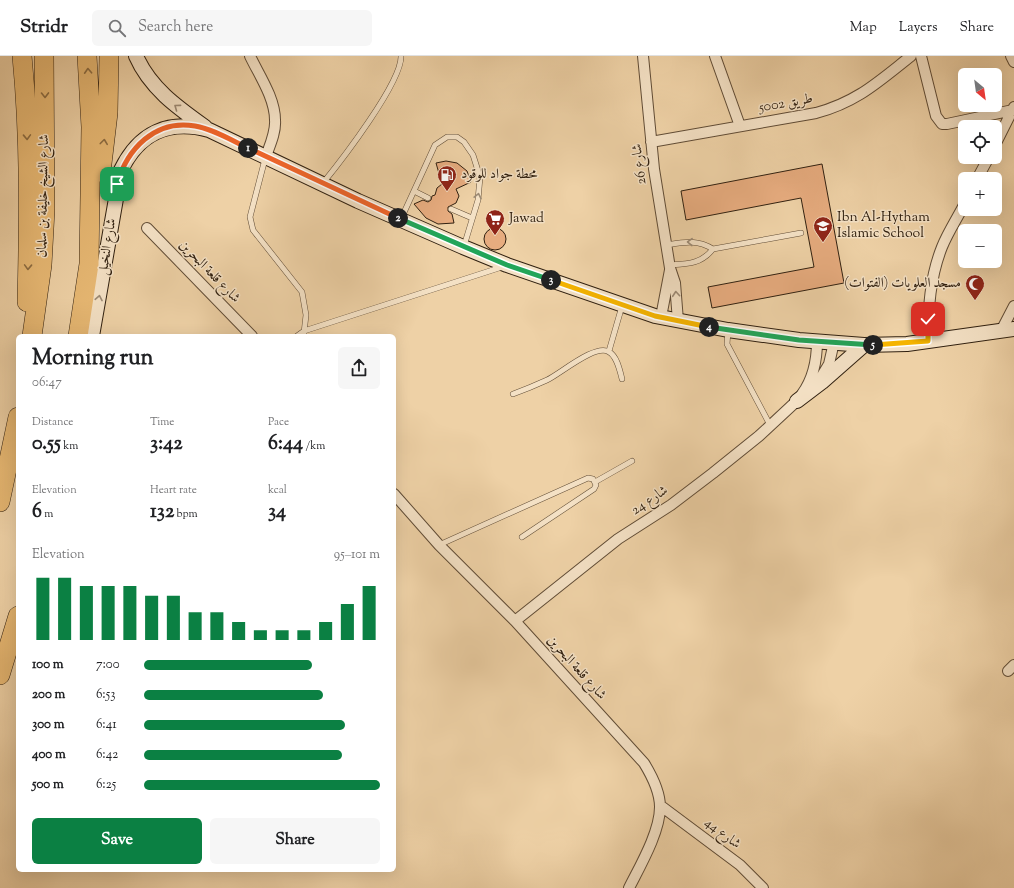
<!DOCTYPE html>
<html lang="en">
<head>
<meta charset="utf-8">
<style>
	:root { --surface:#fff; --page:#f6f6f6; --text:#202124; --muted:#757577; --line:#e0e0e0; --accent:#0b8043 }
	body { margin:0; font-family:"Sorts Mill Goudy",Amiri,serif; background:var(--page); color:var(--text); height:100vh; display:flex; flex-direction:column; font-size:15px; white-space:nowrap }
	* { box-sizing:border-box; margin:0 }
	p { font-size:13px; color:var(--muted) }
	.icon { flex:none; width:22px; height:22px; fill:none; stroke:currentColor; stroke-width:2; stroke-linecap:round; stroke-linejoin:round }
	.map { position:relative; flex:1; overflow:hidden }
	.panel { position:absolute; left:16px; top:278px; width:380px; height:538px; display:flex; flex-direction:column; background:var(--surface); border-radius:6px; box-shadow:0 4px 16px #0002 }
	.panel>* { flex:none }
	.needle { width:26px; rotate:151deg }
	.tools { position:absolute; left:958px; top:12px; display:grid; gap:8px }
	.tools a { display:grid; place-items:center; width:44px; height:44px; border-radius:6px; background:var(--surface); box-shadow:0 4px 16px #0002; font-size:20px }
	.pin { position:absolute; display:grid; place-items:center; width:34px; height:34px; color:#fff; margin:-17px; border-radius:8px; box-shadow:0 2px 6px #0006 }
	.km { position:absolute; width:20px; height:20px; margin:-10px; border-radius:50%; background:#222; color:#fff; font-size:11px; line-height:20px; text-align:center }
	.round { display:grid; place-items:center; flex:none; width:42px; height:42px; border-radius:6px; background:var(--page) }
	.headline { display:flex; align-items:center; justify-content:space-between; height:68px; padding:0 16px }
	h1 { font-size:22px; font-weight:700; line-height:30px }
	.metrics { display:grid; grid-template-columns:repeat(3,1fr); gap:6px; height:68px; padding:4px 16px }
	.metrics div { display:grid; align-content:center }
	.metrics b { font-size:20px; font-weight:700 }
	.metrics small { font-size:11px; font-weight:400 }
	.metrics p { font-size:11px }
	.chart { height:112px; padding:8px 16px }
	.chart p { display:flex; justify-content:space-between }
	.chart svg { width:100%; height:72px; margin-top:4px; stroke:var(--accent); stroke-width:6 }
	.action { display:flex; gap:8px; margin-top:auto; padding:8px 16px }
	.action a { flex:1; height:46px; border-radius:6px; background:var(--accent); color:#fff; font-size:16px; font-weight:700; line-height:46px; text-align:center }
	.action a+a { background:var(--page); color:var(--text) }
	ul { padding:0 16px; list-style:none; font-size:13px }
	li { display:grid; grid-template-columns:64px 48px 1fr; align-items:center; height:30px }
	li i { height:10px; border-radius:5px; background:var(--accent) }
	header { display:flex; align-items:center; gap:24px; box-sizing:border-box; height:56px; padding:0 20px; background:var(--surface); border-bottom:1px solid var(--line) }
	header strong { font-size:19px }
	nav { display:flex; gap:22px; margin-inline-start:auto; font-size:14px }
	.search { width:280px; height:36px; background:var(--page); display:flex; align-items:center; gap:10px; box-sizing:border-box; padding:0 14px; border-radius:6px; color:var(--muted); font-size:15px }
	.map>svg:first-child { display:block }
	.building { fill:#e7ac7f; stroke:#302010 }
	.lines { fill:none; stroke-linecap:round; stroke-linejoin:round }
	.lane-casing { stroke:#604c36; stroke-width:6 }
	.street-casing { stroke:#604c36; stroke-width:12 }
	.secondary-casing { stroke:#302010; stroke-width:16 }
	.highway-casing { stroke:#302010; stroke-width:20 }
	.lane { stroke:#f4e1c5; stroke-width:5 }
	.street { stroke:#f4e1c5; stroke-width:10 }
	.secondary { stroke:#f4e1c5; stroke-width:14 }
	.highway { stroke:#e7b873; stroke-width:19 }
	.oneway { stroke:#8c6c42 }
	.oneway2 { stroke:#9c8a74 }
	.split-1-casing { stroke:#fff; stroke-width:8 }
	.split-2-casing { stroke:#fff; stroke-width:8 }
	.split-3-casing { stroke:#fff; stroke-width:8 }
	.split-4-casing { stroke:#fff; stroke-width:8 }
	.split-5-casing { stroke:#fff; stroke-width:8 }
	.split-6-casing { stroke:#fff; stroke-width:8 }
	.split-1 { stroke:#f0652b; stroke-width:5 }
	.split-2 { stroke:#f0652b; stroke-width:5 }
	.split-3 { stroke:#22a559; stroke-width:5 }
	.split-4 { stroke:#f5b400; stroke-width:5 }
	.split-5 { stroke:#22a559; stroke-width:5 }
	.split-6 { stroke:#f5b400; stroke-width:5 }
	.labels { text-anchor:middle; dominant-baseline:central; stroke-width:3; stroke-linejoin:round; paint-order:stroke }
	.street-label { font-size:14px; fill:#302010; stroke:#f4e1c5 }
	.poi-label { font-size:14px; fill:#302010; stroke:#f4e1c5; text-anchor:start }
</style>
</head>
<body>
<header>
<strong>Stridr</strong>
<div class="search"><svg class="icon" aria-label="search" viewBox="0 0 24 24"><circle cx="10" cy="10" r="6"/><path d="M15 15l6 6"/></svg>Search here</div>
<nav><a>Map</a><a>Layers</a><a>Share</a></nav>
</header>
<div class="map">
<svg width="1014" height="832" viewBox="0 0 1014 832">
	<rect width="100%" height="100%" fill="#eed1a6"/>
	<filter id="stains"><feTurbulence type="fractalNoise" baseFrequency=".005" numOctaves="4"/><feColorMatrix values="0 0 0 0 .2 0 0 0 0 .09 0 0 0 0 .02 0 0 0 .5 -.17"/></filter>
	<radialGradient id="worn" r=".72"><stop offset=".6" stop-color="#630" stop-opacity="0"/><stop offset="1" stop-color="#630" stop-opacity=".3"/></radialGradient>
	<path class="building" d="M446,105L457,107L467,115L471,126L456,133L459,140L456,147L448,151V155L452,158L454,167L438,168L426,162L414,148L423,144L428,146L431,144L432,140L435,139L437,132L442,128L436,107Z
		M822,108L844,227L712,252L708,231L814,211L801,142L686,164L681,135Z
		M484 183a11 11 0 1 1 22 0a11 11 0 1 1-22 0Z"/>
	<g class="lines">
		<g class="lane-casing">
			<path id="lane" d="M265,103L250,161L253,174L302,236L306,259L304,277
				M323,127C341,105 402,26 401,0
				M414,135L428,142
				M451,153L472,162
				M401,163L435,89L447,81H457L464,86L473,99L480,121L478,144L464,190
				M666,189C684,186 697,183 713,193
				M670,209C688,208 701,208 713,193L801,177
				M728,275L727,288L770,369
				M297,280L304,275L502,211
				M609,295L622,250
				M513,338C524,334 536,329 547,324C560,318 596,287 609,296C617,300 620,315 622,323
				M595,426L632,405
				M439,489L588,422L593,423L596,429L594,433L522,481"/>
		</g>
		<g class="street-casing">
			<path id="street" d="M250,0C259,19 275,42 275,64C276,76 270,89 266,100
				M643,0L654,113L670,212L675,227L678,265
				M715,0L740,70
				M921,0L936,60L942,68H947L1013,54
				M1011,0L1014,6
				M651,86L816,57C857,46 878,26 911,0
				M995,89L1014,51
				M977,123L989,101
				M147,172L252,280
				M661,261L670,214
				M1001,275L1014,250
				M928,285C928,253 930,221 942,191C948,176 958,161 965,147
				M820,323L829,308L834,286
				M802,338C813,323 817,304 817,285
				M394,438L439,489L515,565L644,707C652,720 660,736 660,751C660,776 640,810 629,832
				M515,565L618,483L671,449L713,417L759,380L801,341
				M1008,615L1014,609
				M661,750L740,809L763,832"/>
		</g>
		<g class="secondary-casing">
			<path id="secondary" d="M136,0C150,32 177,51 205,71
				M92,280L121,114C139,77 168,63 209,74L358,145L463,191L507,209L655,260L728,274L799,284L864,289L907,288L1014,273
				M797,345L822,326L864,289"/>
		</g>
		<g class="highway-casing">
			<path id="highway" d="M22,0C30,82 29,164 27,246
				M101,116L108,57L109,0
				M32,280L42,209L45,154L44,0
				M78,280L89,208L91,71L87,0
				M0,446L18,361
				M0,619L18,560"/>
		</g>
		<use href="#lane" class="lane"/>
		<use href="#street" class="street"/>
		<use href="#secondary" class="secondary"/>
		<use href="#highway" class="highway"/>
	</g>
	<defs><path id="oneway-chevron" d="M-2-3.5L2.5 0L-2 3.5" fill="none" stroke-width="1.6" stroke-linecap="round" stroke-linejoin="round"/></defs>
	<g class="oneway">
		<use href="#oneway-chevron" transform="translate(88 15) rotate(-93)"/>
		<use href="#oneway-chevron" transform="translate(45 39) rotate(89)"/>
		<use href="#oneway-chevron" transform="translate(27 81) rotate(88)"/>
		<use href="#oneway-chevron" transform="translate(104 86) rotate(-83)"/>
		<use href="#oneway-chevron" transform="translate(28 211) rotate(92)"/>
	</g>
	<g class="oneway2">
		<use href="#oneway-chevron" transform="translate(177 51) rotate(-144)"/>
		<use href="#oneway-chevron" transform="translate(478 140) rotate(-78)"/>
		<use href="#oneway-chevron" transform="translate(690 186) rotate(-179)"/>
		<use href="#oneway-chevron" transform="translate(676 238) rotate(-95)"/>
		<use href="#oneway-chevron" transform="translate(99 242) rotate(-79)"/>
	</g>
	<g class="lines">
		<g class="split-1-casing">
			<path id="split-1" d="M117,128C127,93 155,63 195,70C213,73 231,84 248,92"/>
		</g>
		<g class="split-2-casing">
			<path id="split-2" d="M248,92L398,162"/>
		</g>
		<g class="split-3-casing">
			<path id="split-3" d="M398,162L507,209L551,224"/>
		</g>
		<g class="split-4-casing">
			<path id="split-4" d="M551,224L655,260L709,271"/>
		</g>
		<g class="split-5-casing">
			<path id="split-5" d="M709,271L799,284L873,289"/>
		</g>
		<g class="split-6-casing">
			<path id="split-6" d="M873,289L928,285V263"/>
		</g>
		<use href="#split-1" class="split-1"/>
		<use href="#split-2" class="split-2"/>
		<use href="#split-3" class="split-3"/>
		<use href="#split-4" class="split-4"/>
		<use href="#split-5" class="split-5"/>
		<use href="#split-6" class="split-6"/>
	</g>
	<defs>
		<g id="fuel-pin" transform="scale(1)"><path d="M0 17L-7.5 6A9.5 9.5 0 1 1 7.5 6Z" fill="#8f2418" stroke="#f4e1c5"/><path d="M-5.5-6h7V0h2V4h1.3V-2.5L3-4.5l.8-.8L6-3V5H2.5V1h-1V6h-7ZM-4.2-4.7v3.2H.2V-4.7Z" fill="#fff"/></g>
		<g id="supermarket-pin" transform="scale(1)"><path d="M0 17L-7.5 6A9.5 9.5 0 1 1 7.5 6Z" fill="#8f2418" stroke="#f4e1c5"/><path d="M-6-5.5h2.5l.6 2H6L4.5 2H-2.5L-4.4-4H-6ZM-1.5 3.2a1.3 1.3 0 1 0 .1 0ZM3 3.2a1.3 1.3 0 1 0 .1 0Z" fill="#fff"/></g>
		<g id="school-pin" transform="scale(1)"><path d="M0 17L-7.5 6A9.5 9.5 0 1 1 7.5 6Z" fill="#8f2418" stroke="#f4e1c5"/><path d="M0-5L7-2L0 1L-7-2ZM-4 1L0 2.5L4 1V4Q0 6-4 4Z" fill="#fff"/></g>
		<g id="mosque-pin" transform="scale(1)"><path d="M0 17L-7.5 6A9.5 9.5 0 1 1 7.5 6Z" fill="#8f2418" stroke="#f4e1c5"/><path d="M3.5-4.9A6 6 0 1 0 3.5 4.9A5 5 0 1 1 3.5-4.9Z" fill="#fff"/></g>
	</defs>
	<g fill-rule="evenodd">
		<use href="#fuel-pin" x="447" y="119"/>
		<use href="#supermarket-pin" x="495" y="163"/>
		<use href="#school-pin" x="823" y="170"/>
		<use href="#mosque-pin" x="975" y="228"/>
	</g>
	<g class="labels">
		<g class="street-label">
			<text transform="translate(786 48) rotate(-10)">طريق 5002</text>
			<text transform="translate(640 108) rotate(-97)">شارع 26</text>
			<text transform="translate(44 140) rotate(-89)">شارع الشيخ خليفة بن سلمان</text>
			<text transform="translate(108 191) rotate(-81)">شارع النخيل</text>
			<text transform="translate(209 216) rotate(46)">شارع قلعة البحرين</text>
			<text transform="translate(650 445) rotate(-34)">شارع 24</text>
			<text transform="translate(576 612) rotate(48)">شارع قلعة البحرين</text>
			<text transform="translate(722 778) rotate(37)">شارع 44</text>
		</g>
		<g class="poi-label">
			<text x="461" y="119">محطة جواد للوقود</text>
			<text x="837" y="162">Ibn Al-Hytham<tspan x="837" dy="16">Islamic School</tspan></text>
			<text x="509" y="163">Jawad</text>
			<text x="961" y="228" text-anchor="end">مسجد العلويات (الفتوات)</text>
		</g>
	</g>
	<rect width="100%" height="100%" filter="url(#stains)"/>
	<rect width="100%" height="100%" fill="url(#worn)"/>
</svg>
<div class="tools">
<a><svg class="needle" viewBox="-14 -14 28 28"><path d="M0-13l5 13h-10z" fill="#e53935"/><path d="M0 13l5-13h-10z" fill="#757577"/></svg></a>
<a><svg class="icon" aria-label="locate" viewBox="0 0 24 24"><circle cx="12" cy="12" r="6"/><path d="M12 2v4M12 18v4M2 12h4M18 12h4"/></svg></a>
<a>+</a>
<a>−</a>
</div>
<div class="pin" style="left:117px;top:128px;background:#1e9e55"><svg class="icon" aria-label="arrive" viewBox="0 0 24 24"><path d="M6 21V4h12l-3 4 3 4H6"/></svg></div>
<div class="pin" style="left:928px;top:263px;background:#d93025"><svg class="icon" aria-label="check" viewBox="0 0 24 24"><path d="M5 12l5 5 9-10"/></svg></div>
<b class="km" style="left:248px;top:92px">1</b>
<b class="km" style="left:398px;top:162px">2</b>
<b class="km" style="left:551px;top:224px">3</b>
<b class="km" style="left:709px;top:271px">4</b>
<b class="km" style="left:873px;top:289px">5</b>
<section class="panel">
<div class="headline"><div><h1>Morning run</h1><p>06:47</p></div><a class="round"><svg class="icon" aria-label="share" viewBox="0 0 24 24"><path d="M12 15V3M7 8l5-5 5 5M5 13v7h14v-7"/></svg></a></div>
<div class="metrics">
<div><p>Distance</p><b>0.55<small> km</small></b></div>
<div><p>Time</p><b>3:42</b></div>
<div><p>Pace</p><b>6:44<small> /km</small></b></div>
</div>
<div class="metrics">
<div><p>Elevation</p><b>6<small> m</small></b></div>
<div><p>Heart rate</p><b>132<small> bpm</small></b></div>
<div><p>kcal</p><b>34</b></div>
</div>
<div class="chart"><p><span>Elevation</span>95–101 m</p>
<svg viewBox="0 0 160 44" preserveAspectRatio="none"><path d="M5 44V6M15 44V6M25 44V11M35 44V11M45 44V11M55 44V17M65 44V17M75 44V27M85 44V27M95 44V33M105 44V38M115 44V38M125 44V38M135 44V33M145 44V22M155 44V11"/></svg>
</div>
<ul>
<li><b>100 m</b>7:00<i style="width:71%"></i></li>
<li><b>200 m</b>6:53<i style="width:76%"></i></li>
<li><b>300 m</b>6:41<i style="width:85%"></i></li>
<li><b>400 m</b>6:42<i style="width:84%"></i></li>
<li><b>500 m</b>6:25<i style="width:100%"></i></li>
</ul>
<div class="action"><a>Save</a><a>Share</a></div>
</section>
</div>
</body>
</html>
